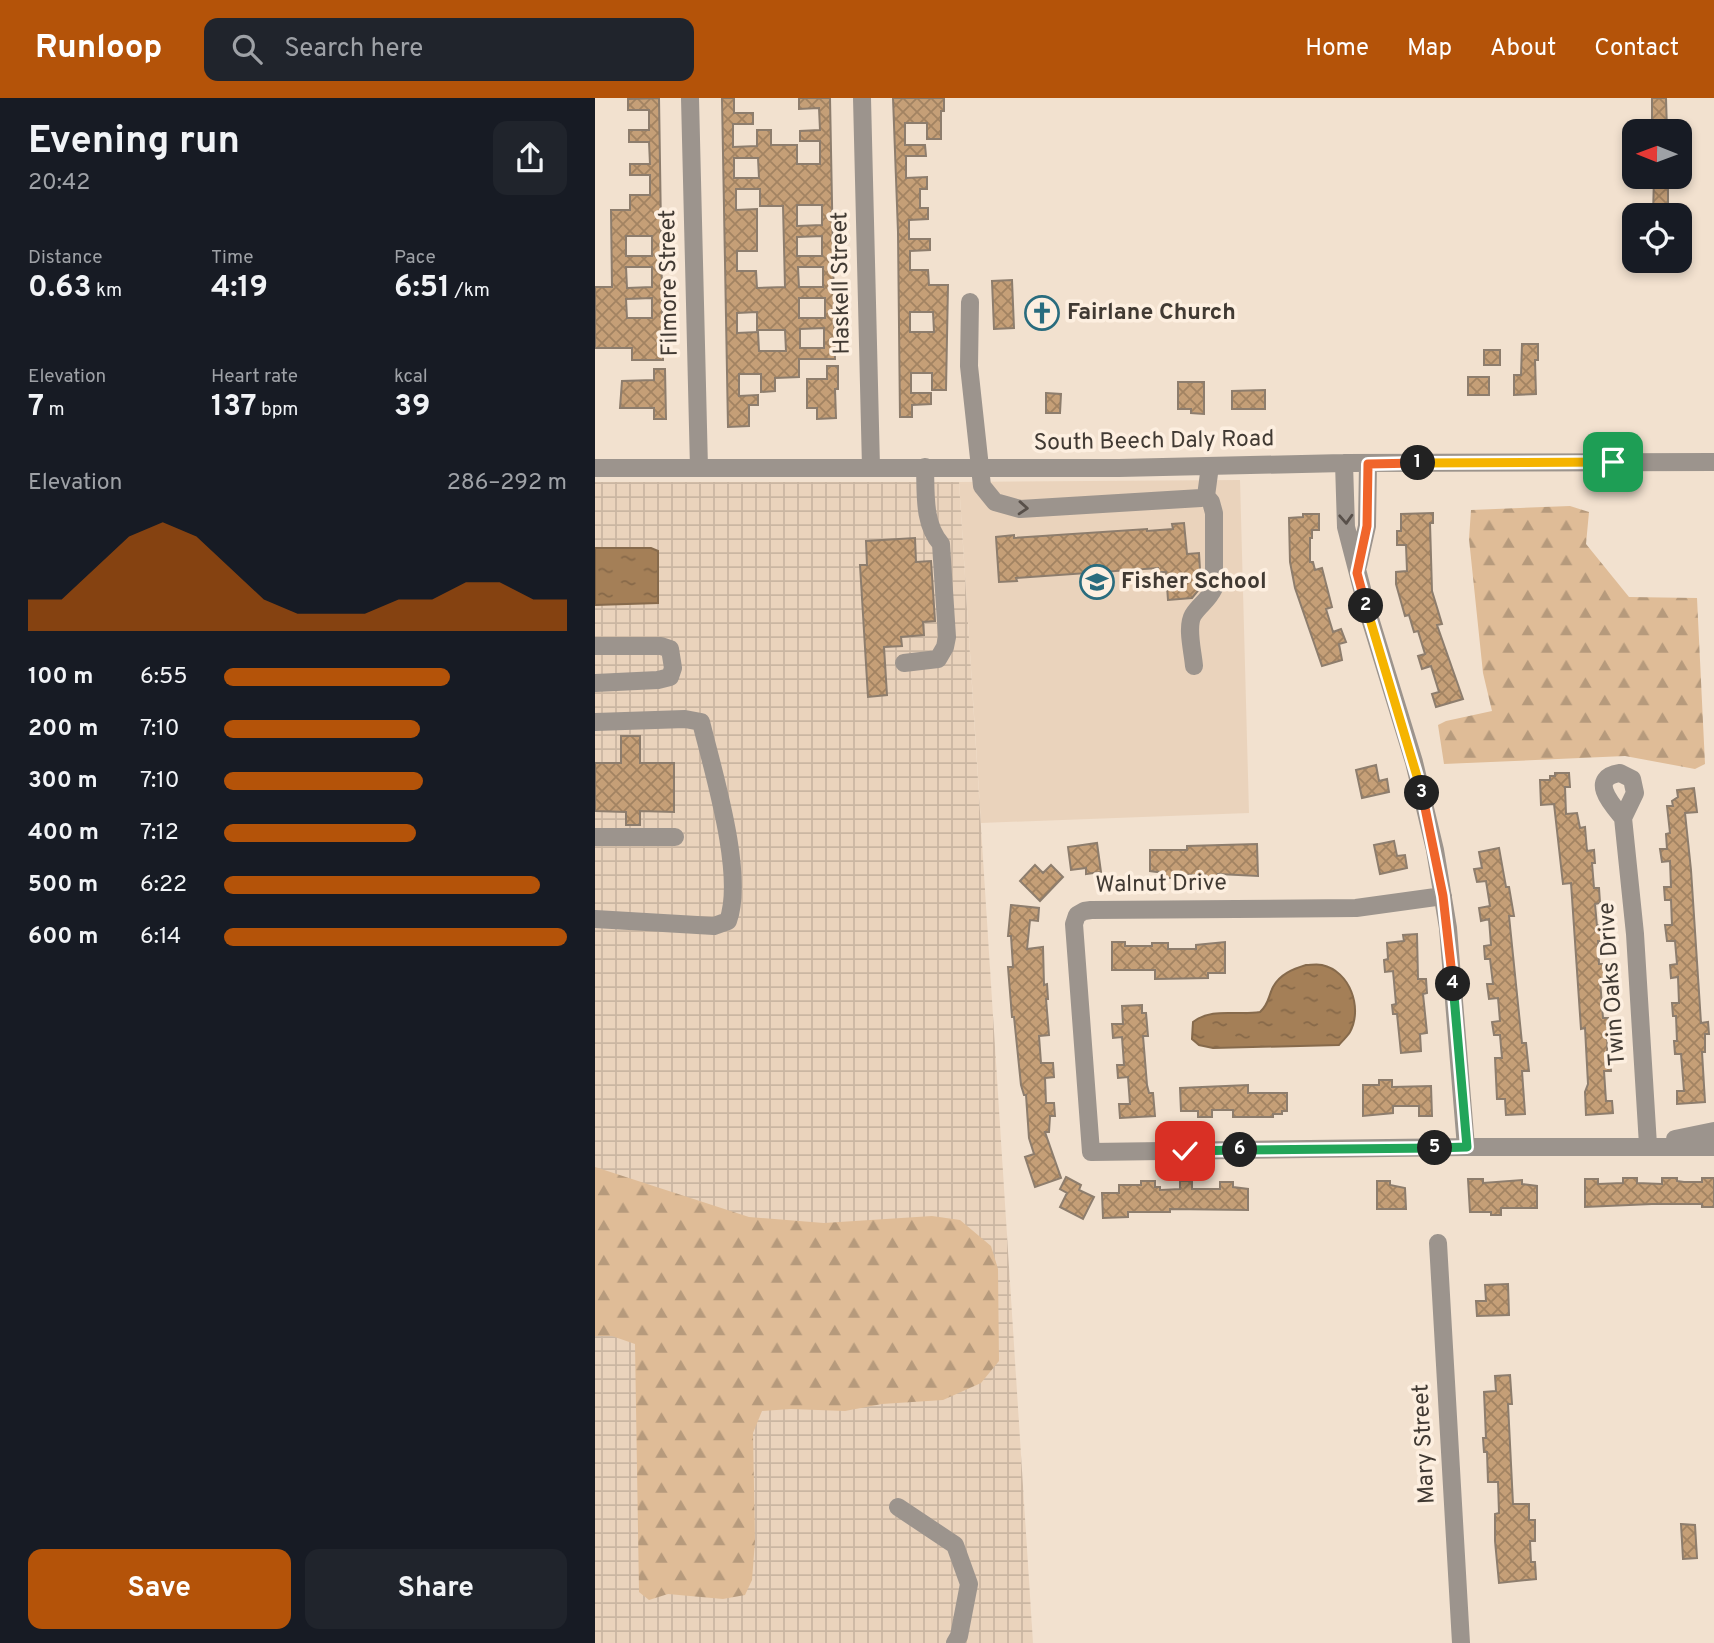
<!DOCTYPE html>
<html lang="en">
<head>
<meta charset="utf-8">
<style>
	:root { --surface:#171b24; --page:#20242c; --text:#f1f3f6; --muted:#9ea1a6; --accent:#b45309 }
	body { margin:0; font-family:Overpass,sans-serif; background:var(--page); color:var(--text); height:100vh; display:flex; flex-direction:column; font-size:26px; white-space:nowrap }
	* { box-sizing:border-box; margin:0 }
	p { font-size:23px; color:var(--muted) }
	.icon { flex:none; width:38px; height:38px; fill:none; stroke:currentColor; stroke-width:2; stroke-linecap:round; stroke-linejoin:round }
	.map { position:relative; flex:1; overflow:hidden }
	.sheet { display:flex; flex-direction:column; background:var(--surface); width:595px }
	.sheet>* { flex:none }
	.needle { width:46px; rotate:271deg }
	.buttons { position:absolute; left:1027px; top:21px; display:grid; gap:14px }
	.buttons a { display:grid; place-items:center; width:70px; height:70px; border-radius:14px; background:var(--surface); box-shadow:0 4px 10px #0003; font-size:35px }
	.pin { position:absolute; display:grid; place-items:center; width:60px; height:60px; color:#fff; margin:-30px; border-radius:14px; box-shadow:0 4px 10px #0006 }
	.km { position:absolute; width:35px; height:35px; margin:-18px; border-radius:50%; background:#222; color:#fff; font-size:19px; line-height:35px; text-align:center }
	.round { display:grid; place-items:center; flex:none; width:74px; height:74px; border-radius:14px; background:var(--page) }
	.headline { display:flex; align-items:center; justify-content:space-between; height:119px; padding:0 28px }
	h1 { font-size:38px; font-weight:700; line-height:52px }
	.stats { display:grid; grid-template-columns:repeat(3,1fr); gap:10px; height:119px; padding:7px 28px }
	.stats div { display:grid; align-content:center }
	.stats b { font-size:30px; font-weight:700 }
	.stats small { font-size:19px; font-weight:400 }
	.stats p { font-size:19px }
	.chart { height:196px; padding:14px 28px }
	.chart p { display:flex; justify-content:space-between }
	.chart svg { width:100%; height:126px; margin-top:7px; fill:var(--accent); opacity:.7 }
	.primary-button { display:flex; gap:14px; margin-top:auto; padding:14px 28px }
	.primary-button a { flex:1; height:80px; border-radius:14px; background:var(--accent); color:#fff; font-size:28px; font-weight:700; line-height:80px; text-align:center }
	.primary-button a+a { background:var(--page); color:var(--text) }
	ul { padding:0 28px; list-style:none; font-size:23px }
	li { display:grid; grid-template-columns:112px 84px 1fr; align-items:center; height:52px }
	li i { height:18px; border-radius:9px; background:var(--accent) }
	header { display:flex; align-items:center; gap:42px; box-sizing:border-box; height:98px; padding:0 35px; background:var(--accent); color:#fff }
	header strong { font-size:33px }
	nav { display:flex; gap:38px; margin-inline-start:auto; font-size:24px }
	.search { width:490px; height:63px; background:var(--page); display:flex; align-items:center; gap:18px; box-sizing:border-box; padding:0 24px; border-radius:14px; color:var(--muted); font-size:26px }
	main { display:flex; flex:1; min-height:0 }
	.map>svg:first-child { display:block }
	.built { fill:#ead3bc }
	.industrial { fill:url(#industrial-grid) }
	.forest { fill:url(#forest-firs) }
	.water { fill:url(#water-ripples); stroke:#866a4c; stroke-width:2 }
	.building { fill:url(#building-cross-hatch); stroke:#8d7d6d; stroke-width:2; fill-rule:evenodd }
	.lines { fill:none; stroke-linecap:round; stroke-linejoin:round }
	.minor { stroke:#9c948d; stroke-width:18 }
	.oneway { stroke:#58504a }
	.split-1-casing { stroke:#fff; stroke-width:14 }
	.split-2-casing { stroke:#fff; stroke-width:14 }
	.split-3-casing { stroke:#fff; stroke-width:14 }
	.split-4-casing { stroke:#fff; stroke-width:14 }
	.split-5-casing { stroke:#fff; stroke-width:14 }
	.split-6-casing { stroke:#fff; stroke-width:14 }
	.split-7-casing { stroke:#fff; stroke-width:14 }
	.split-1 { stroke:#f5b400; stroke-width:9 }
	.split-2 { stroke:#f0652b; stroke-width:9 }
	.split-3 { stroke:#f5b400; stroke-width:9 }
	.split-4 { stroke:#f0652b; stroke-width:9 }
	.split-5 { stroke:#22a559; stroke-width:9 }
	.split-6 { stroke:#22a559; stroke-width:9 }
	.split-7 { stroke:#22a559; stroke-width:9 }
	.labels { text-anchor:middle; dominant-baseline:central; stroke-width:7; stroke-linejoin:round; paint-order:stroke }
	.street-label { font-size:23px; fill:#413a33; stroke:#fdefe0 }
	.poi-label { font-size:23px; font-weight:bold; fill:#413a33; stroke:#fdefe0; text-anchor:start }
</style>
</head>
<body>
<header>
<strong>Runloop</strong>
<div class="search"><svg class="icon" aria-label="search" viewBox="0 0 24 24"><circle cx="10" cy="10" r="6"/><path d="M15 15l6 6"/></svg>Search here</div>
<nav><a>Home</a><a>Map</a><a>About</a><a>Contact</a></nav>
</header>
<main>
<section class="sheet">
<div class="headline"><div><h1>Evening run</h1><p>20:42</p></div><a class="round"><svg class="icon" aria-label="share" viewBox="0 0 24 24"><path d="M12 15V3M7 8l5-5 5 5M5 13v7h14v-7"/></svg></a></div>
<div class="stats">
<div><p>Distance</p><b>0.63<small> km</small></b></div>
<div><p>Time</p><b>4:19</b></div>
<div><p>Pace</p><b>6:51<small> /km</small></b></div>
</div>
<div class="stats">
<div><p>Elevation</p><b>7<small> m</small></b></div>
<div><p>Heart rate</p><b>137<small> bpm</small></b></div>
<div><p>kcal</p><b>39</b></div>
</div>
<div class="chart"><p><span>Elevation</span>286–292 m</p>
<svg viewBox="0 0 160 44" preserveAspectRatio="none"><path d="M0 44V33L10 33L20 22L30 11L40 6L50 11L60 22L70 33L80 38L90 38L100 38L110 33L120 33L130 27L140 27L150 33L160 33V44z"/></svg>
</div>
<ul>
<li><b>100 m</b>6:55<i style="width:66%"></i></li>
<li><b>200 m</b>7:10<i style="width:57%"></i></li>
<li><b>300 m</b>7:10<i style="width:58%"></i></li>
<li><b>400 m</b>7:12<i style="width:56%"></i></li>
<li><b>500 m</b>6:22<i style="width:92%"></i></li>
<li><b>600 m</b>6:14<i style="width:100%"></i></li>
</ul>
<div class="primary-button"><a>Save</a><a>Share</a></div>
</section>
<div class="map">
<svg width="1119" height="1545" viewBox="0 0 1119 1545">
	<defs>
		<pattern id="industrial-grid" width="8" height="8" patternUnits="userSpaceOnUse" patternTransform="scale(1.75)"><rect width="8" height="8" fill="#ead3bc"/><path d="M0 4h8M4 0v8" fill="none" stroke="#cab6a2"/></pattern>
		<pattern id="forest-firs" width="22" height="20" patternUnits="userSpaceOnUse" patternTransform="scale(1.75)"><rect width="22" height="20" fill="#dfbc97"/><path d="M5 1l3.5 6h-7zM16 11l3.5 6h-7z" fill="#b69a7c"/></pattern>
		<pattern id="water-ripples" width="26" height="14" patternUnits="userSpaceOnUse" patternTransform="scale(1.75)"><rect width="26" height="14" fill="#a47f57"/><path d="M2 4q2-2 4 0t4 0M15 11q2-2 4 0t4 0" fill="none" stroke="#876949"/></pattern>
		<pattern id="building-cross-hatch" width="8" height="8" patternUnits="userSpaceOnUse" patternTransform="scale(1.75)"><rect width="8" height="8" fill="#c59f77"/><path d="M0 0l8 8M0 8l8-8" fill="none" stroke="#a28362"/></pattern>
	</defs>
	<rect width="100%" height="100%" fill="#f2e1cf"/>
	<path class="built" d="M645,382L654,715L386,725L364,384Z"/>
	<path class="industrial" d="M0,384H364L438,1545H0Z"/>
	<path class="forest" d="M975,408L994,414L991,446L1034,499L1102,500L1110,666L1100,671L1030,658L849,666L843,627L851,623L897,613L888,575L874,441L876,412Z
		M0,1069L154,1119L229,1125L337,1118L365,1122L396,1148L403,1171L404,1263L386,1285L348,1302L287,1306L250,1313L196,1311L167,1313L158,1335L160,1443L157,1482L150,1497L128,1501L73,1496L54,1502L44,1494L40,1246L17,1238H0Z"/>
	<path class="water" d="M0,450H56L63,453V505L0,507Z
		M711,867C716,867 722,866 727,867C755,873 768,910 755,934C752,939 747,943 744,947L618,950L604,947L597,941L598,924C617,909 642,918 665,914C674,906 673,899 678,889C685,876 698,871 711,867Z"/>
	<path class="building" d="M64,0L68,262H37V250H0V189H17L16,112H35V97H55V77H35V66H55L54,44H34V32H54V12H33V1ZM31,138H57V158H31ZM31,169H57V189L32,190ZM57,200V220H32L31,201Z
		M127,0H139V15H158V26H138V49L162,48V32H176V47H202V66H225V43H205V33L225,32L224,10L204,11V0H235L240,261H204V279L180,280V293L166,294V276H144V298L163,297V307H154V328L133,329ZM139,60H163L164,80H139ZM141,91H165V108H188L190,189L162,190L161,173H142V153H162V111L141,112ZM202,107H227V127L202,128ZM227,138V158H202V139ZM203,169H228V189H204ZM204,200H230V220H204ZM162,214V232H190L191,253H164L163,234L142,235V215ZM229,230V250H205V231Z
		M298,0H349V13H346V41H332V25H310V47H330L331,58H311V80L332,79V91H325V110H333V121L314,122V141H335V152L315,153V172H333L334,187H353L351,292H337V275H316V295H336V306L317,307V319H305L303,134ZM315,214H338L339,234H315Z
		M1057,0H1071L1072,33H1057Z
		M1059,79H1073V117H1058Z
		M417,182L419,230L399,231L397,183Z
		M927,246H943V262H940L941,296L919,297V277H926Z
		M889,252H905V267H889Z
		M232,268H243V291H240L241,320L222,321V310H212V281H232Z
		M59,271H70L71,321H59V310H25L27,283L59,282Z
		M873,279H894V297H873Z
		M583,284H609V316L596,315V311H583Z
		M670,292V311H637V293Z
		M451,295L466,296L465,315H451Z
		M838,415V425H835L837,493L847,526L842,527L868,601L841,609L837,596L844,594L836,568L827,571L823,558L830,556L823,533L819,534L814,517L810,518L801,486V474L812,473L811,447H802V433H806V416Z
		M708,416H724V432H717V440H715V464H718L720,472L727,470L737,509L731,511L738,534L746,531L751,544L744,546L747,562L727,568L700,490L695,464L694,420L708,419Z
		M589,425L592,456L604,455L606,489L597,500L573,502L571,474H563V470L421,480L422,483L404,484L401,439L419,437V440L552,431V433L578,431L577,426Z
		M320,440L321,464L336,463L340,523L328,524L329,537L306,539L307,548L289,549L292,597L273,599L265,467H272L271,443Z
		M26,638H45V665H79V714L45,713V727H31V714L0,713V665H26Z
		M781,667L784,683L792,681L794,694L767,700L761,672Z
		M960,675H974L975,689H970L971,716L982,715L985,730L990,729L992,753L999,752L1000,765H997L999,790H1004L1005,805L1000,806L1002,828L1006,827L1007,843H1003L1004,866H1009L1010,881L1005,882L1008,920H1013L1012,959H1015L1016,973H1009L1011,1003H1017L1018,1015L991,1017L990,994L993,986L990,930L986,931L976,785L968,786L959,706L946,707L945,682H955V678H960Z
		M1099,690L1102,714L1090,715L1096,772L1106,925L1113,924L1114,936H1110V954H1107L1110,1004L1082,1006V993H1089L1086,956H1080L1079,943H1082L1081,918H1078L1077,905H1084L1083,879L1076,880L1075,867L1082,866L1080,843H1072L1070,827H1077L1076,802H1070L1069,789H1076L1075,763L1067,764L1065,751H1072L1071,736L1075,735L1072,708H1078L1077,703L1083,699L1082,692Z
		M799,743L802,758L810,757L812,770L785,776L779,747Z
		M502,745L506,774L491,776V770L476,772L473,749Z
		M662,746L663,778L623,776V780H610V777H584V780H570V775L555,773V752H592V748Z
		M904,750L911,789H914L919,818H914L919,867L927,945H931L934,973H927L930,1016L911,1017L910,1001H902L900,960H907L905,937H899L897,924L905,923L903,900L894,901L892,886H898L895,861H890L889,848L896,847L894,821L886,823L884,810L895,808L891,783L882,784L879,771L887,770L884,754Z
		M440,767L448,775L456,767L468,779L445,803L425,783Z
		M416,807L444,810L443,823L435,822L432,851L448,849L449,887L452,886L453,901H451L454,937L444,938L446,965H458L459,979L450,980L451,1005H459L460,1018H455L454,1034H450L466,1080L440,1089L430,1059L439,1056L434,1040L431,997H429L426,987L419,919H417L413,869H418L416,838H413Z
		M822,836L823,881H831L832,895L828,896L832,935L825,936L826,953L806,955L802,916H798L797,907L801,906L798,873L790,874L789,862L793,861L792,845L809,843L808,837Z
		M517,844H530V848H557V845H573V851H601V847L630,844V875H613V880L560,881V872H517Z
		M547,907V915H551L553,938H548L552,987L554,995H558L560,1018L525,1020L524,1006H535L533,979L523,980L522,967H529L527,939L518,940L517,926H528L527,908Z
		M784,982H797V989L836,988L837,1018H824V1008H798V1015L768,1018V987H784Z
		M653,987V995H692V1013H687V1016H678V1019H638V1012H617V1019H603V1013H586L585,990Z
		M471,1079L486,1087L484,1092L499,1099L488,1121L465,1109L472,1095L465,1091Z
		M1028,1080H1042V1085L1067,1086V1080H1082V1083L1089,1084H1107V1080H1119V1109H1107V1106H1057L990,1109V1081H1003V1086L1028,1085Z
		M873,1081H888V1085L927,1082V1086L942,1088V1110H906V1117H896V1114H875Z
		M546,1083H560V1089H565V1092L585,1091V1083H597V1091H625V1084H638V1089L653,1091V1112L575,1111V1114H533V1119L508,1120L507,1095H524V1087H546Z
		M782,1083H795V1087L810,1090L811,1111H782Z
		M913,1186L914,1217L882,1218L881,1203H891L890,1187Z
		M915,1277L917,1306H913L918,1406H934V1422H940V1443H935L936,1464H940L941,1481L904,1485L900,1443V1416L904,1415L903,1384H893L892,1354H889L888,1340H891L889,1294L901,1293L900,1278Z
		M1086,1426L1100,1427L1102,1460L1088,1461Z"/>
	<g class="lines">
		<path class="minor" d="M95,0L104,370
			M267,0L276,369
			M375,204L374,268L387,388L400,404L425,411L606,400L611,398L615,368
			M749,365L751,429L773,514L819,664L840,752L853,830L871,1049
			M0,370H524L749,365L1119,364
			M763,468L772,428L773,366
			M0,548H66L75,551L78,570L75,579L63,582L0,585
			M309,565L343,561L350,549L352,539L346,446C328,425 331,396 330,369
			M599,568C598,554 591,529 598,517C605,506 613,503 619,490V415L616,404L611,398
			M0,624L90,621L106,624C118,673 150,777 133,823L119,828L0,821
			M1028,720C1018,708 992,680 1025,675L1037,681L1040,695L1028,720L1040,836L1053,1047
			M0,739H80
			M848,798L761,810L496,812L489,813L482,817L479,826L496,1054L871,1049H1119
			M1080,1041L1119,1033
			M843,1145L866,1545
			M303,1409L360,1447L374,1486L364,1538L360,1545"/>
	</g>
	<defs><path id="oneway-chevron" d="M-2-3.5L2.5 0L-2 3.5" fill="none" stroke-width="1.6" stroke-linecap="round" stroke-linejoin="round" transform="scale(1.75)"/></defs>
	<g class="oneway">
		<use href="#oneway-chevron" transform="translate(428 410) rotate(4)"/>
		<use href="#oneway-chevron" transform="translate(751 421) rotate(87)"/>
	</g>
	<g class="lines">
		<g class="split-1-casing">
			<path id="split-1" d="M823,365L1018,364"/>
		</g>
		<g class="split-2-casing">
			<path id="split-2" d="M771,508L762,475L772,428L773,366L823,365"/>
		</g>
		<g class="split-3-casing">
			<path id="split-3" d="M771,508L827,695"/>
		</g>
		<g class="split-4-casing">
			<path id="split-4" d="M827,695L848,798L858,886"/>
		</g>
		<g class="split-5-casing">
			<path id="split-5" d="M840,1050L872,1049L858,886"/>
		</g>
		<g class="split-6-casing">
			<path id="split-6" d="M645,1052L840,1050"/>
		</g>
		<g class="split-7-casing">
			<path id="split-7" d="M590,1053L645,1052"/>
		</g>
		<use href="#split-1" class="split-1"/>
		<use href="#split-2" class="split-2"/>
		<use href="#split-3" class="split-3"/>
		<use href="#split-4" class="split-4"/>
		<use href="#split-5" class="split-5"/>
		<use href="#split-6" class="split-6"/>
		<use href="#split-7" class="split-7"/>
	</g>
	<defs>
		<g id="church-ring" transform="scale(1.75)"><circle r="9.5" fill="#fdefe0" stroke="#296c7e" stroke-width="1.5"/><path d="M-1.2-6h2.4v3.5h3.3v2.4h-3.3V6h-2.4V-.1h-3.3v-2.4h3.3Z" fill="#296c7e"/></g>
		<g id="school-ring" transform="scale(1.75)"><circle r="9.5" fill="#fdefe0" stroke="#296c7e" stroke-width="1.5"/><path d="M0-5L7-2L0 1L-7-2ZM-4 1L0 2.5L4 1V4Q0 6-4 4Z" fill="#296c7e"/></g>
	</defs>
	<g fill-rule="evenodd">
		<use href="#church-ring" x="447" y="215"/>
		<use href="#school-ring" x="502" y="484"/>
	</g>
	<g class="labels">
		<g class="street-label">
			<text transform="translate(75 185) rotate(-91)">Filmore Street</text>
			<text transform="translate(247 185) rotate(-91)">Haskell Street</text>
			<text transform="translate(559 344) rotate(-1)">South Beech Daly Road</text>
			<text transform="translate(566 787) rotate(-1)">Walnut Drive</text>
			<text transform="translate(1018 886) rotate(-94)">Twin Oaks Drive</text>
			<text transform="translate(830 1346) rotate(-93)">Mary Street</text>
		</g>
		<g class="poi-label">
			<text x="472" y="215">Fairlane Church</text>
			<text x="526" y="484">Fisher School</text>
		</g>
	</g>
</svg>
<div class="buttons">
<a><svg class="needle" viewBox="-14 -14 28 28"><path d="M0-13l5 13h-10z" fill="#e53935"/><path d="M0 13l5-13h-10z" fill="#9ea1a6"/></svg></a>
<a><svg class="icon" aria-label="locate" viewBox="0 0 24 24"><circle cx="12" cy="12" r="6"/><path d="M12 2v4M12 18v4M2 12h4M18 12h4"/></svg></a>
</div>
<div class="pin" style="left:1018px;top:364px;background:#1e9e55"><svg class="icon" aria-label="arrive" viewBox="0 0 24 24"><path d="M6 21V4h12l-3 4 3 4H6"/></svg></div>
<div class="pin" style="left:590px;top:1053px;background:#d93025"><svg class="icon" aria-label="check" viewBox="0 0 24 24"><path d="M5 12l5 5 9-10"/></svg></div>
<b class="km" style="left:823px;top:365px">1</b>
<b class="km" style="left:771px;top:508px">2</b>
<b class="km" style="left:827px;top:695px">3</b>
<b class="km" style="left:858px;top:886px">4</b>
<b class="km" style="left:840px;top:1050px">5</b>
<b class="km" style="left:645px;top:1052px">6</b>
</div>
</main>
</body>
</html>
